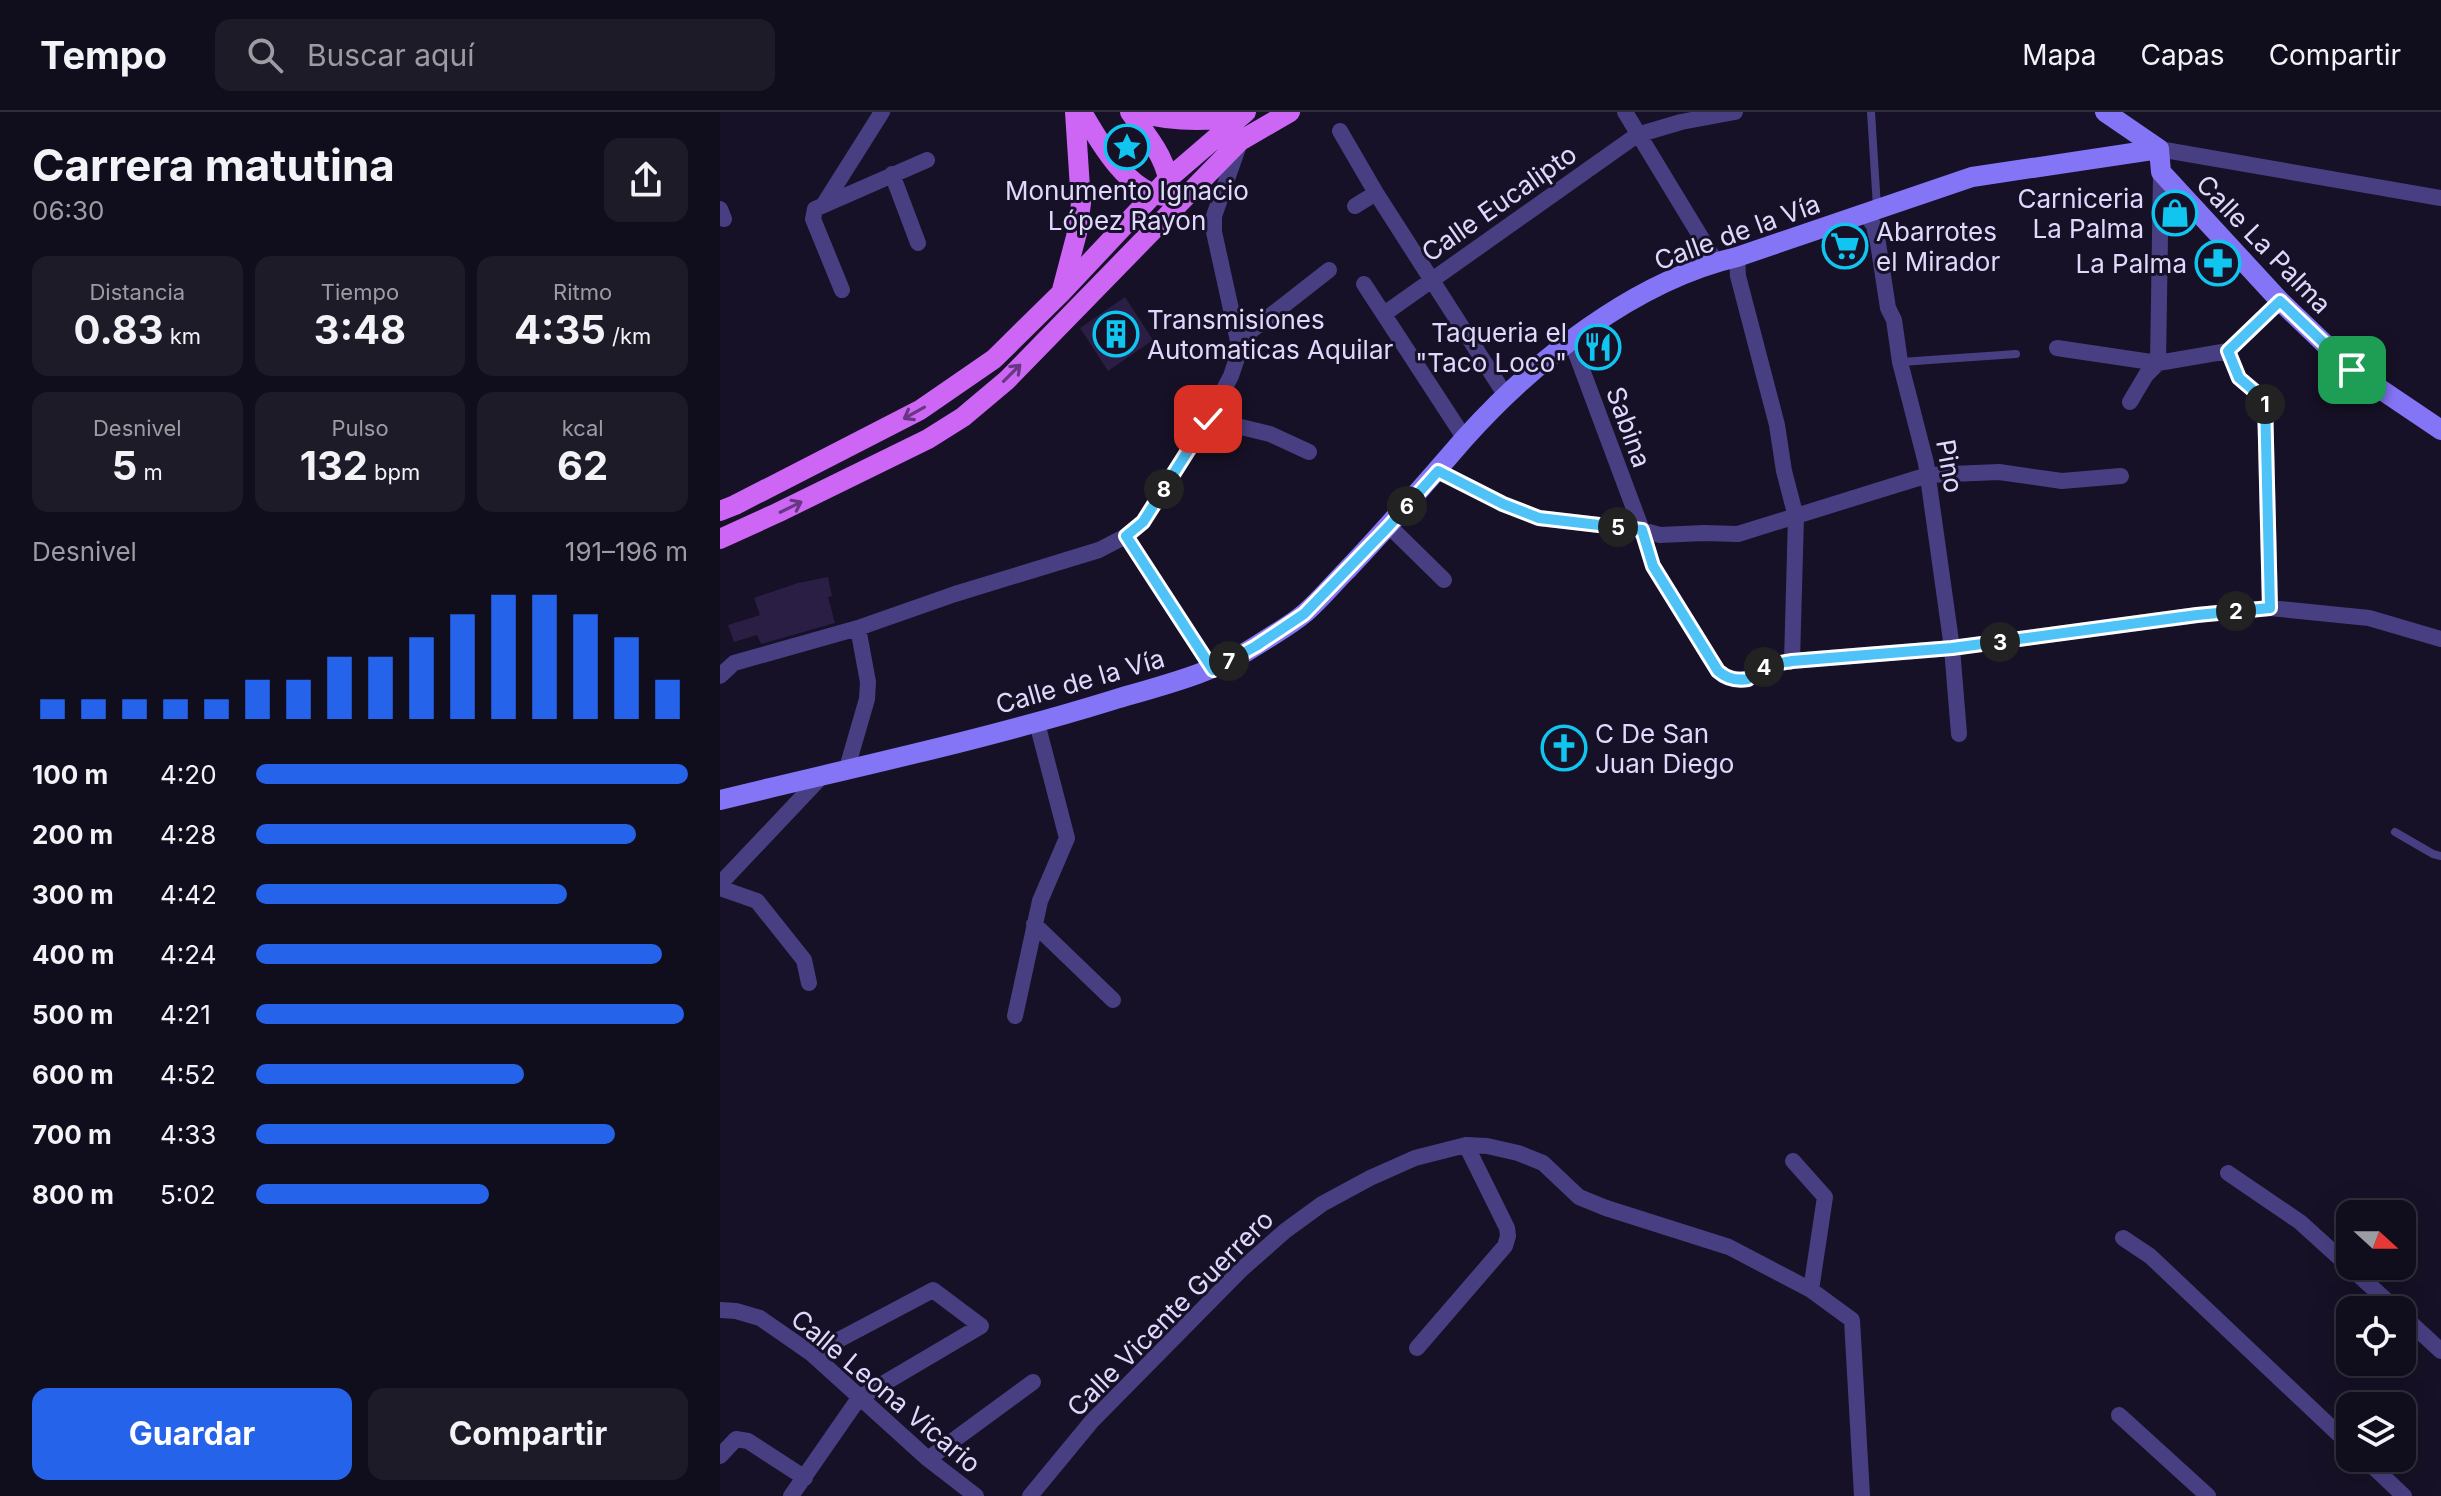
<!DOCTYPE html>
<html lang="es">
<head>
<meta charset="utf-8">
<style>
	:root { --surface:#100d1c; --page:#1e1b29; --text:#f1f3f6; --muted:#9c9ca3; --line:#302d3b; --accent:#2563eb }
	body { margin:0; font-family:Inter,sans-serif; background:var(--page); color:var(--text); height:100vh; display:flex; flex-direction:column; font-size:30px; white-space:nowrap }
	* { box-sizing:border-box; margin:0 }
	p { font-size:26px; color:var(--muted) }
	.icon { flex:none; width:44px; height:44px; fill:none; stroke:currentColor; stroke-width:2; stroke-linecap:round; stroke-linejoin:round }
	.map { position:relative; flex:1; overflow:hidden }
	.drawer { display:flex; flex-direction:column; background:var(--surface); width:720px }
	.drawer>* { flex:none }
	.needle { width:52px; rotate:111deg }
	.buttons { position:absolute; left:1616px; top:1088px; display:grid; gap:16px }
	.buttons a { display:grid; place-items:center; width:80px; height:80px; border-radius:16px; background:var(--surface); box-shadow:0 8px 32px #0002,0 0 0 2px var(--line); font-size:40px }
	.pin { position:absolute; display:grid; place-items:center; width:68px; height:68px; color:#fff; margin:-34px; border-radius:16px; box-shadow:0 4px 12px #0006 }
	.km { position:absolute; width:40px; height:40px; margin:-20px; border-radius:50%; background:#222; color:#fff; font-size:22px; line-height:40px; text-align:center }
	.round { display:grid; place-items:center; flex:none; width:84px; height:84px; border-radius:16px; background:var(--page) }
	.summary { display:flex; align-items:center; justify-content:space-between; height:136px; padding:0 32px }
	h1 { font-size:44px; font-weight:700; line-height:60px }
	.stats { display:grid; grid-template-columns:repeat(3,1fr); gap:12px; height:136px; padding:8px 32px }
	.stats div { display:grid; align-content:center; border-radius:16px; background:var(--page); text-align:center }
	.stats b { font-size:40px; font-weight:700 }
	.stats small { font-size:22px; font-weight:400 }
	.stats p { font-size:22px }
	.chart { height:224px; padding:16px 32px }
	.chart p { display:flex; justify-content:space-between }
	.chart svg { width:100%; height:144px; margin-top:8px; stroke:var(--accent); stroke-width:6 }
	.action { display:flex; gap:16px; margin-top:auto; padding:16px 32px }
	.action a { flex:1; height:92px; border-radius:16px; background:var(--accent); color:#fff; font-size:32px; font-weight:700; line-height:92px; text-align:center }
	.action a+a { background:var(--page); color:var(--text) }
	ul { padding:0 32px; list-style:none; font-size:26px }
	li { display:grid; grid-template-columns:128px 96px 1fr; align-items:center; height:60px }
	li i { height:20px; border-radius:10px; background:var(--accent) }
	header { display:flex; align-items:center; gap:48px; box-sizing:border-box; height:112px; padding:0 40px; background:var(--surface); border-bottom:2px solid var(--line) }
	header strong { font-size:38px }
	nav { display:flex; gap:44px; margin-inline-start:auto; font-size:28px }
	.search { width:560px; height:72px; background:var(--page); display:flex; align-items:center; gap:20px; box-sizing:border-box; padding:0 28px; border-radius:16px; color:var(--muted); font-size:30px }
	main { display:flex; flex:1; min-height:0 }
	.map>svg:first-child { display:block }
	.building { fill:#2a1e45 }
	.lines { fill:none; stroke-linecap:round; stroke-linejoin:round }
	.lane { stroke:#483f82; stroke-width:8 }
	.street { stroke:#483f82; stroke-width:16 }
	.secondary { stroke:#8475f6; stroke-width:20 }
	.primary { stroke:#cd66f5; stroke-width:20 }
	.oneway { stroke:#683783 }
	.route-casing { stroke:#fff; stroke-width:16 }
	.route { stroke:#4fc3f7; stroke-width:10 }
	.labels { text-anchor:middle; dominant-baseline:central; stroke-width:6; stroke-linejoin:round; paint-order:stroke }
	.poi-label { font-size:26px; fill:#e0d8fd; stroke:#161126; text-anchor:end }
	.street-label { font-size:26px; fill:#e0d8fd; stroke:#161126 }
</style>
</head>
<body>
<header>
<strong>Tempo</strong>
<div class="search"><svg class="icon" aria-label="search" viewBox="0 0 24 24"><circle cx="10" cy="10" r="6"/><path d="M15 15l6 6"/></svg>Buscar aquí</div>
<nav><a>Mapa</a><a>Capas</a><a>Compartir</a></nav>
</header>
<main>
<section class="drawer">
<div class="summary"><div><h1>Carrera matutina</h1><p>06:30</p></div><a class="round"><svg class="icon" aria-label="share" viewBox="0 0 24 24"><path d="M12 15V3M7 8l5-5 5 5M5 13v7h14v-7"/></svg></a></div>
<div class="stats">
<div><p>Distancia</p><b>0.83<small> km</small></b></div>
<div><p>Tiempo</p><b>3:48</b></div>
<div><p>Ritmo</p><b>4:35<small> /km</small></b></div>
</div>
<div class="stats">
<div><p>Desnivel</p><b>5<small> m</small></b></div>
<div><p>Pulso</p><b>132<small> bpm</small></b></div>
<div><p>kcal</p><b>62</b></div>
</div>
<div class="chart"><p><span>Desnivel</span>191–196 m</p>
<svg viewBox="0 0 160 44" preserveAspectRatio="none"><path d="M5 44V38M15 44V38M25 44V38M35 44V38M45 44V38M55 44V32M65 44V32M75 44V25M85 44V25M95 44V19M105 44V12M115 44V6M125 44V6M135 44V12M145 44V19M155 44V32"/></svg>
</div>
<ul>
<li><b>100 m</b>4:20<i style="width:100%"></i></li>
<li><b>200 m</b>4:28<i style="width:88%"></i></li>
<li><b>300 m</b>4:42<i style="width:72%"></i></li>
<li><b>400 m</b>4:24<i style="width:94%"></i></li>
<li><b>500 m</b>4:21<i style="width:99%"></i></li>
<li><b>600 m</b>4:52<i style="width:62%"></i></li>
<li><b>700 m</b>4:33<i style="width:83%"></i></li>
<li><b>800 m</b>5:02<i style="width:54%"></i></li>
</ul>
<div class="action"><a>Guardar</a><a>Compartir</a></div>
</section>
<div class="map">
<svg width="1721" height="1384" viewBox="0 0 1721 1384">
	<rect width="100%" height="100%" fill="#161126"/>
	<path class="building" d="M1140,117L1147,139L1109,151L1103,130Z
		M405,185L433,228L388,259L360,216Z
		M108,465L112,484L108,485L115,511L41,532L37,523L14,530L8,513L40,503L34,486L78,471Z"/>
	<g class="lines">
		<path class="lane" d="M1151,0L1157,95
			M1181,250L1296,242
			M1675,720L1713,742L1721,744"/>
		<path class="street" d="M905,0L996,150
			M620,19L656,81L786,284
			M1439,37L1721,86
			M172,62L198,131
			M104,92L162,0
			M635,94L656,81
			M0,97L4,107
			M1145,101L1154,114L1158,131L1168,196L1174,208L1180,250L1206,351L1232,536L1239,622
			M1017,145L1018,164L1057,313L1064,359L1076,405L1072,549
			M644,172L745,327
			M122,178L93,107L95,97L207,48
			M664,202L917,23L961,10L1015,0
			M851,228L922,418L933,454L998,559C1007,567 1016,568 1028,567C1040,553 1055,552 1072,549L1232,536L1477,503L1550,496L1649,506L1721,527
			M518,229L609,158
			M1337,236L1438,251L1508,239L1560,189
			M1508,239L1519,266L1545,288L1550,496
			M1410,290L1426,263L1438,251L1441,60
			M488,307L550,322L589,340
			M718,359L783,392L819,406L922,418L940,423L984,421L1018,422L1208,363L1279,360L1342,369L1401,364
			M669,414L724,468
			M406,424L493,558
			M0,564L14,551L138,516L235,482L379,438L406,424L423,410L488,307L511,264L517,246L518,229L494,120V104L520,30
			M127,656L147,587L148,570L138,516
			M0,772L103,663
			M0,776L37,789L84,848L89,871
			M314,812L393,888
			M295,904L320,789L347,726L317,611
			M1073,1049L1105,1085L1091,1178
			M1508,1061L1580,1110L1677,1198
			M1403,1126L1430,1144L1630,1333
			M0,1198L16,1199L40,1206L92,1242L208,1347L256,1384
			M1682,1203L1721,1239
			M697,1236L785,1134L788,1124L787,1116L746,1033
			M1399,1303L1488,1384
			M0,1344L16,1327L28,1329L85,1366
			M1644,1346L1684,1384
			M208,1347L313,1270
			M71,1384L139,1286L261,1214L213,1178L92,1242
			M310,1384L372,1309L522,1157L565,1119L602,1092L650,1066L695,1046L746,1033L767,1034L798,1041L823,1051L859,1085L886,1096L1009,1135L1091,1178L1132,1208L1142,1384"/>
		<path class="secondary" d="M1385,0L1439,37
			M1439,37L1441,60L1560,189L1632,258L1721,318
			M0,688C131,656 264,628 393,588C444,573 495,561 539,532C554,522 571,513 585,501C600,488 613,472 627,458C668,415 706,371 744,327C814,249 914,169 1017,145L1252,65L1439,37"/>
		<path class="primary" d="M362,0C378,28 410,84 447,84
			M410,0C427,24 450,49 449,80
			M415,0C450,9 483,11 519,4
			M342,178L357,121L361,91L355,0
			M0,399L15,393L200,298L274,247L341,181L448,67L526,0
			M0,427L57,401L208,327L243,305L287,268L520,29L570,0"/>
	</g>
	<defs><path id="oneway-shaft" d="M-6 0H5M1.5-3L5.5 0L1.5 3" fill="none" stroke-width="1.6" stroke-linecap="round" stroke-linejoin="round" transform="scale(2)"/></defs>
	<g class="oneway">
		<use href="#oneway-shaft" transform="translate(292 261) rotate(-45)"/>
		<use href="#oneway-shaft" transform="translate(194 301) rotate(151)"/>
		<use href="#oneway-shaft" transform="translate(71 395) rotate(-26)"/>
	</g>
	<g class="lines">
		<g class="route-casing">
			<path id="route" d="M488,307L423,410L406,424L493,558L536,534L584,502L669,414L718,359L783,392L819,406L922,418L933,454L998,559C1007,567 1016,569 1028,567C1040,553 1055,552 1072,549L1232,536L1477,503L1550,496L1545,288L1519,266L1508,239L1560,189L1632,258"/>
		</g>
		<use href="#route" class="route"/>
	</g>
	<defs>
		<g id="sight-ring" transform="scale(2.3)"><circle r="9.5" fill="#161126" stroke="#10c5f0" stroke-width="1.5"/><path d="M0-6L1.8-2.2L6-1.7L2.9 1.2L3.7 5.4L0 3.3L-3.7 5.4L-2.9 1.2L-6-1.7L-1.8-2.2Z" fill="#10c5f0"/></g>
		<g id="shop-ring" transform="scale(2.3)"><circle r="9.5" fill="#161126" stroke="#10c5f0" stroke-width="1.5"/><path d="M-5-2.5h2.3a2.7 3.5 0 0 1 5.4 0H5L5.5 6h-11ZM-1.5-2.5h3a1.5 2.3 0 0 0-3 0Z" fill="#10c5f0"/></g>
		<g id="supermarket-ring" transform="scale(2.3)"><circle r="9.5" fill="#161126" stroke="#10c5f0" stroke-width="1.5"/><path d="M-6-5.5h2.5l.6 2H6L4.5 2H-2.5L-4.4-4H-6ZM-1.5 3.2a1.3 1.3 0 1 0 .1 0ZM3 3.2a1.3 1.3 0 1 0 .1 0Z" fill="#10c5f0"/></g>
		<g id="pharmacy-ring" transform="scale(2.3)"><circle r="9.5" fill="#161126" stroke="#10c5f0" stroke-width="1.5"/><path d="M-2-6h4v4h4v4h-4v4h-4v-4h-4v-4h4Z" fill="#10c5f0"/></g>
		<g id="building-ring" transform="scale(2.3)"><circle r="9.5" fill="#161126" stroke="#10c5f0" stroke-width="1.5"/><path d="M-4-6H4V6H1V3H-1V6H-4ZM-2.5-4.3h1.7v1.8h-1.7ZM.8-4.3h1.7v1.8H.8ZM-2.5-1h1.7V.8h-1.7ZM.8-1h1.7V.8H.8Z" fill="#10c5f0"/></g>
		<g id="restaurant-ring" transform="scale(2.3)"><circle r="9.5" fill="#161126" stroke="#10c5f0" stroke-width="1.5"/><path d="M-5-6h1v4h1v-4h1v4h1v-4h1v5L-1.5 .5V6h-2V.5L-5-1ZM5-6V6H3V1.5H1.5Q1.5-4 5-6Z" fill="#10c5f0"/></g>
		<g id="church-ring" transform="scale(2.3)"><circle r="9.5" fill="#161126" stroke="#10c5f0" stroke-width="1.5"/><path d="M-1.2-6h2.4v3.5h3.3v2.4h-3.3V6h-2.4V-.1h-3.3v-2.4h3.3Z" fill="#10c5f0"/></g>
	</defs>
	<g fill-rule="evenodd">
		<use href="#sight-ring" x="407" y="35"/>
		<use href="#shop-ring" x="1455" y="101"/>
		<use href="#supermarket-ring" x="1125" y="134"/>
		<use href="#pharmacy-ring" x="1498" y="151"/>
		<use href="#building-ring" x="396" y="222"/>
		<use href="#restaurant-ring" x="878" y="235"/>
		<use href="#church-ring" x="844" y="636"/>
	</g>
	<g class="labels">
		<g class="poi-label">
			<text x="407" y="78" text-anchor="middle">Monumento Ignacio<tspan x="407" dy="30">López Rayon</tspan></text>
			<text x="1424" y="86">Carniceria<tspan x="1424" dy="30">La Palma</tspan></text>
			<text x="1156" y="119" text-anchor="start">Abarrotes<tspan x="1156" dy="30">el Mirador</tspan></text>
			<text x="1467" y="151">La Palma</text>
			<text x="427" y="207" text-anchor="start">Transmisiones<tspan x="427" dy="30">Automaticas Aquilar</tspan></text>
			<text x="847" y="220">Taqueria el<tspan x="847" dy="30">"Taco Loco"</tspan></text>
			<text x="875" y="621" text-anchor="start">C De San<tspan x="875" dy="30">Juan Diego</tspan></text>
		</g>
		<g class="street-label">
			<text transform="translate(779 91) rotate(-35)">Calle Eucalipto</text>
			<text transform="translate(1017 120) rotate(-20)">Calle de la Vía</text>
			<text transform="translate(1544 132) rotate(46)">Calle La Palma</text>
			<text transform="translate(909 315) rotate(70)">Sabina</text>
			<text transform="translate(1230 354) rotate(80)">Pino</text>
			<text transform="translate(360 569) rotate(-16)">Calle de la Vía</text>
			<text transform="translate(450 1201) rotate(-45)">Calle Vicente Guerrero</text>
			<text transform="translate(166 1279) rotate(40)">Calle Leona Vicario</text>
		</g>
	</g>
</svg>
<div class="buttons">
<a><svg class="needle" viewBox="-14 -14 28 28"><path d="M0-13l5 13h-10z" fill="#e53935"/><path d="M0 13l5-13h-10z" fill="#9c9ca3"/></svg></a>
<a><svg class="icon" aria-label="locate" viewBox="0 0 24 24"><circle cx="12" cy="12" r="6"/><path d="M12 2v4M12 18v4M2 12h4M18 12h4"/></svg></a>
<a><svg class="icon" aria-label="layers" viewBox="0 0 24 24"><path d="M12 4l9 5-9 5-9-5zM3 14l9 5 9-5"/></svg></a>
</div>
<div class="pin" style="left:1632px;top:258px;background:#1e9e55"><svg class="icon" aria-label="arrive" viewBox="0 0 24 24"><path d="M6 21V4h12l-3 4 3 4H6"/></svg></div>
<div class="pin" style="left:488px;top:307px;background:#d93025"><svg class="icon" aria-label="check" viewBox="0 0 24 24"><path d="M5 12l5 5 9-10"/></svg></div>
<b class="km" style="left:1545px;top:292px">1</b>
<b class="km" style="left:1516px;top:499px">2</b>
<b class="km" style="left:1280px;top:530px">3</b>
<b class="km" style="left:1044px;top:555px">4</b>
<b class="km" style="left:898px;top:415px">5</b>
<b class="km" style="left:687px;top:394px">6</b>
<b class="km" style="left:509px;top:549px">7</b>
<b class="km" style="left:444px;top:377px">8</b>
</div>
</main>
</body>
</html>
